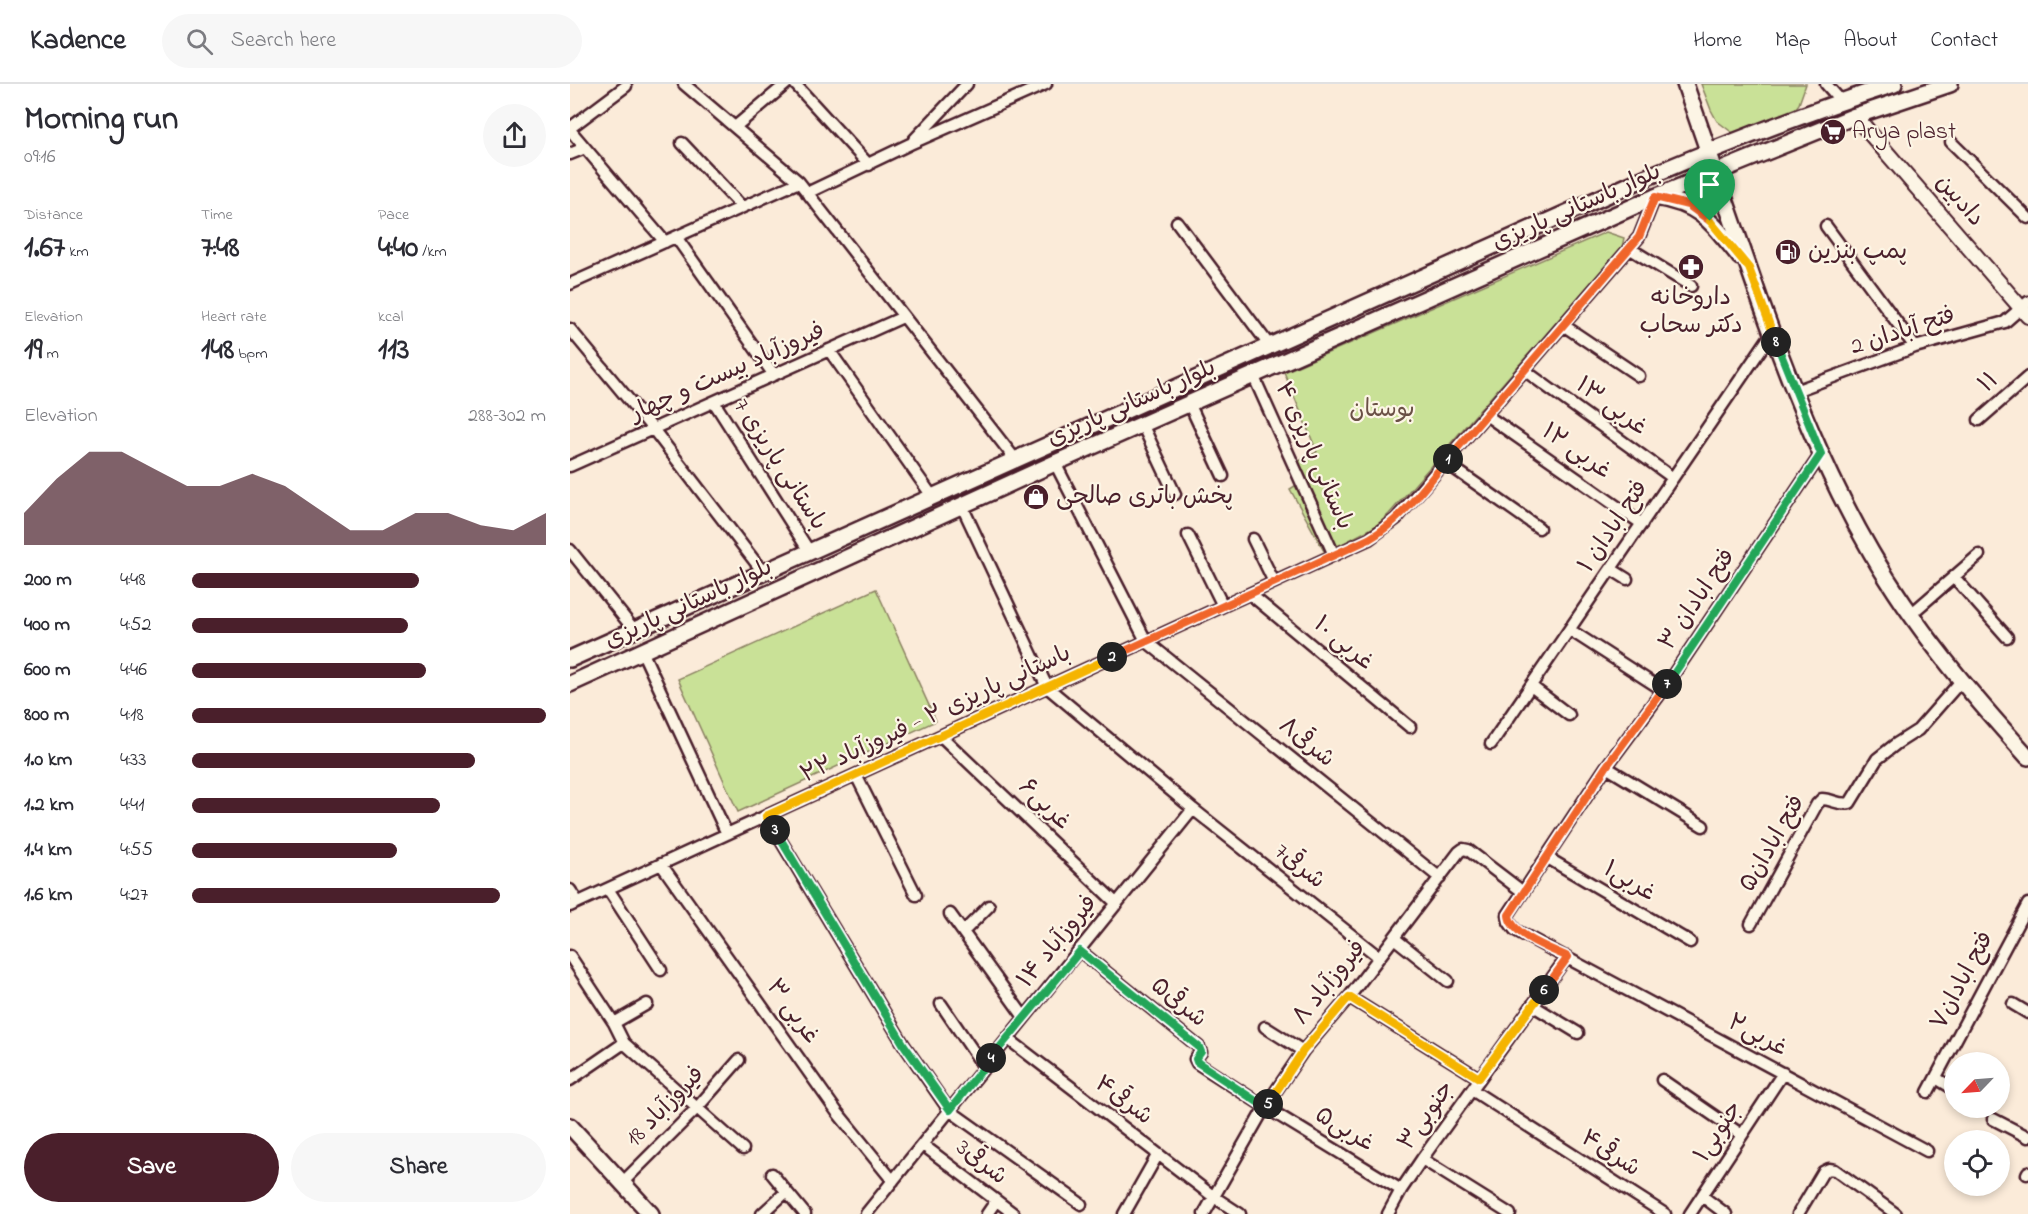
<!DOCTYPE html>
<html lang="en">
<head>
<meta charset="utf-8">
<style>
	:root { --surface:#fff; --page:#f7f7f7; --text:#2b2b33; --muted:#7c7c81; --line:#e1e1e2; --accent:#4a1f2b }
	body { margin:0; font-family:"Indie Flower","Playpen Sans Arabic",sans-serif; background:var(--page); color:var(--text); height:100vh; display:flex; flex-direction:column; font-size:22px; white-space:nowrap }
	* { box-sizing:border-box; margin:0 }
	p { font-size:20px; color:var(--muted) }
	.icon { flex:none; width:33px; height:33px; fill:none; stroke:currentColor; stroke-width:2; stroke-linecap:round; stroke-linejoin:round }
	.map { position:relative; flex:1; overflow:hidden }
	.side { display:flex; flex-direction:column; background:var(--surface); width:570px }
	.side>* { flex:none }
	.needle { width:39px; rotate:245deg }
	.buttons { position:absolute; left:1374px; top:968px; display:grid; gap:12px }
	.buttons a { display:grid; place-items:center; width:66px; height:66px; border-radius:50%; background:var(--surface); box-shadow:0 3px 9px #0003; font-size:30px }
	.pin { position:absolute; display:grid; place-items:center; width:51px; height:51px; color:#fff; margin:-62px -26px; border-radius:50% 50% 50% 0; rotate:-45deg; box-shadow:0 0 6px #0007 }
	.pin .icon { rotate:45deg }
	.km { position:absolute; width:30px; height:30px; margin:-15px; border-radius:50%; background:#222; color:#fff; font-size:16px; line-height:30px; text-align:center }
	.round { display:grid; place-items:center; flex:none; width:63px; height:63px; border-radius:32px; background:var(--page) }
	.headline { display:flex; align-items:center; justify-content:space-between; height:102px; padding:0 24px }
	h1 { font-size:33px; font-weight:700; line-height:45px }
	.figures { display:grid; grid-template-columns:repeat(3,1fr); gap:9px; height:102px; padding:6px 24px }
	.figures div { display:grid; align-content:center }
	.figures b { font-size:30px; font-weight:700 }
	.figures small { font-size:16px; font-weight:400 }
	.figures p { font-size:16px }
	.chart { height:168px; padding:12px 24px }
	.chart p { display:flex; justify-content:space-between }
	.chart svg { width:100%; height:108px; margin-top:6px; fill:var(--accent); opacity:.7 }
	.primary-button { display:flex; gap:12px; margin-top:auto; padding:12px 24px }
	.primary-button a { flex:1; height:69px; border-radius:36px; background:var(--accent); color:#fff; font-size:24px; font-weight:700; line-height:69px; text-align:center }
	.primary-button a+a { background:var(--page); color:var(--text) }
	ul { padding:0 24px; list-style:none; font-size:20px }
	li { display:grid; grid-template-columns:96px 72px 1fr; align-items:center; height:45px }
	li i { height:15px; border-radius:8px; background:var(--accent) }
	header { display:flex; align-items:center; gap:36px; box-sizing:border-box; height:84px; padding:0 30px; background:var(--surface); border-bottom:2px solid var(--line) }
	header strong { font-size:28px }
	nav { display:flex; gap:33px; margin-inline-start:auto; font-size:21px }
	.search { width:420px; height:54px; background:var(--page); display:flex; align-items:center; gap:15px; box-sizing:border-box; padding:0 21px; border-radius:33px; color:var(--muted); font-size:22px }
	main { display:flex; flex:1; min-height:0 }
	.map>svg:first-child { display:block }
	.green { fill:#c9e197; stroke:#8a8061; stroke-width:1.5 }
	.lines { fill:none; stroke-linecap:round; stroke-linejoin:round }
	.minor-casing { stroke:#4a1f2b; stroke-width:15 }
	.tertiary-casing { stroke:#4a1f2b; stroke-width:18 }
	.secondary-casing { stroke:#4a1f2b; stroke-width:20 }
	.minor { stroke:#fcf5e5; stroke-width:10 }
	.tertiary { stroke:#fcf5e5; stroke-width:14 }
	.secondary { stroke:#fcf5e5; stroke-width:15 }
	.split-1-casing { stroke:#fff; stroke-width:12 }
	.split-2-casing { stroke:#fff; stroke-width:12 }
	.split-3-casing { stroke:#fff; stroke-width:12 }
	.split-4-casing { stroke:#fff; stroke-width:12 }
	.split-5-casing { stroke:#fff; stroke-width:12 }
	.split-6-casing { stroke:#fff; stroke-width:12 }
	.split-7-casing { stroke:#fff; stroke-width:12 }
	.split-8-casing { stroke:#fff; stroke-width:12 }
	.split-9-casing { stroke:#fff; stroke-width:12 }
	.split-1 { stroke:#f0652b; stroke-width:8 }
	.split-2 { stroke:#f0652b; stroke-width:8 }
	.split-3 { stroke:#f5b400; stroke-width:8 }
	.split-4 { stroke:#22a559; stroke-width:8 }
	.split-5 { stroke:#22a559; stroke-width:8 }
	.split-6 { stroke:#f5b400; stroke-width:8 }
	.split-7 { stroke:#f0652b; stroke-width:8 }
	.split-8 { stroke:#22a559; stroke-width:8 }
	.split-9 { stroke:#f5b400; stroke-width:8 }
	.labels { text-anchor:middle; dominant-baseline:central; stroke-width:4.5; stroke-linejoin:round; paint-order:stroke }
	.poi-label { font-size:24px; fill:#4a1f2b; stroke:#fcf5e5; text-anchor:start }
	.street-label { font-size:24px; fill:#4a1f2b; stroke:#fcf5e5 }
	.park-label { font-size:24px; fill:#6a5046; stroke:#fcf5e5 }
</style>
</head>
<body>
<header>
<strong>Kadence</strong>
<div class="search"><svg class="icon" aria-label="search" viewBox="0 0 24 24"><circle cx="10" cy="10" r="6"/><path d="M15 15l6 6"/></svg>Search here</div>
<nav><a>Home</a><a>Map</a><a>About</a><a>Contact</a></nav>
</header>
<main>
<section class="side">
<div class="headline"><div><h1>Morning run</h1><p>09:16</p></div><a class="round"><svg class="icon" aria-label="share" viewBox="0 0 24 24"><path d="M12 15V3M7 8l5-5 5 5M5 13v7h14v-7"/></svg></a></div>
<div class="figures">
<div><p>Distance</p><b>1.67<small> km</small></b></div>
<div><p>Time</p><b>7:48</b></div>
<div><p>Pace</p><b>4:40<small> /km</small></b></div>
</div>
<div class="figures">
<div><p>Elevation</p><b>19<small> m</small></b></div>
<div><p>Heart rate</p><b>148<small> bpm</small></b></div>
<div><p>kcal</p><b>113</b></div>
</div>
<div class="chart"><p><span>Elevation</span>288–302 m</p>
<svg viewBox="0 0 160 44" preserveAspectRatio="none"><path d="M0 44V31L10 17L20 6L30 6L40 13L50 20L60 20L70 15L80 20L90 29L100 38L110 38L120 31L130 31L140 36L150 38L160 31V44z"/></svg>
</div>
<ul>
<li><b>200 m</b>4:48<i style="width:64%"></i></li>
<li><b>400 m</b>4:52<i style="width:61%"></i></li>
<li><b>600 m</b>4:46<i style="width:66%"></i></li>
<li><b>800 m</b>4:18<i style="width:100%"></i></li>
<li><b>1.0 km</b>4:33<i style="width:80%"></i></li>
<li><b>1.2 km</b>4:41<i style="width:70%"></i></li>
<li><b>1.4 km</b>4:55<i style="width:58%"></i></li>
<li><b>1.6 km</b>4:27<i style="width:87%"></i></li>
</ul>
<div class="primary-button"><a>Save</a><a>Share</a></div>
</section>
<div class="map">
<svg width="1458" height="1130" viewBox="0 0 1458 1130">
	<rect width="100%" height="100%" fill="#fbebd9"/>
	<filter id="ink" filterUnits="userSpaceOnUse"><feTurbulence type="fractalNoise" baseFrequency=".0167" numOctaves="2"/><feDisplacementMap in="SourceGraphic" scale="12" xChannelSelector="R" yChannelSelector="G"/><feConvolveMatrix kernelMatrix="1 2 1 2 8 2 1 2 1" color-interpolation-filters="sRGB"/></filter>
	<g filter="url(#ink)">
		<path class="green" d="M1131,0H1236L1229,20L1219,33L1168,53L1147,37L1141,26Z
			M1036,148L1054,154L1052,163L819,430L806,442L755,469L720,405L733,397L725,379L747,368L714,288Z
			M306,505L366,637L168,728L108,595Z"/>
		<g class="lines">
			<g class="minor-casing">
				<path id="minor" d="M114,0L229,98L445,375
					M225,0L299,81
					M1256,0L1271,17
					M165,43L216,0
					M0,44L56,2
					M0,46L95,158
					M344,56L397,0
					M1381,58L1458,134
					M112,59L172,123
					M0,70L15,64
					M237,109L340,60L476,0
					M607,138L699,261
					M1256,142L1345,263
					M106,153L204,291
					M1059,164L1121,202
					M0,200L229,98
					M993,241L1069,292
					M0,245L83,345L193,488
					M259,266L362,412
					M954,286L1103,394
					M683,291L764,471
					M1225,307L1345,263L1435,238L1458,218
					M144,318L239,467
					M619,319L653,392
					M916,331L1072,440
					M1409,336L1458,293
					M572,340L605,410
					M1251,370L1093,606L1036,683L938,831L939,838L945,846L1357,1067
					M875,378L969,444
					M485,379L576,557L870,794
					M0,382L333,233
					M392,422L477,603L623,725L809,873
					M618,451L653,522
					M683,455L704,498
					M0,466L65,547
					M1041,485L1057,495
					M1384,493L1437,553
					M680,510L840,643
					M1341,530L1409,471
					M1000,546L1093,606
					M72,567L157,750
					M961,602L999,631
					M371,652L547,820
					M921,660L1202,249
					M1036,683L1133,742
					M286,691L346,811
					M196,732L334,961L379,1026L511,1120
					M976,773L1120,858
					M91,780L267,1028L323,1097
					M38,805L91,886
					M0,806L8,818
					M0,822L764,471L799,455L826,435L1069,153L1085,113
					M380,830L454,933
					M1181,840L1247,720L1252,715C1262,715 1270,722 1280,719L1307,675L1326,660L1348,646L1391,597
					M393,848L419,822
					M824,854L878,897
					M510,867L629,963L631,968L625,975L627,979L695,1023L831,1106
					M0,872L44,939L54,959L173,1065
					M779,913L909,994
					M371,920L414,983
					M1443,920L1458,929
					M962,921L1008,949
					M44,939L77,920
					M695,943L733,967
					M437,954L644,1113L670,1130
					M1366,994L1384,1005
					M0,996L54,959
					M1092,996L1172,1051
					M902,1006L1095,1130
					M1358,1008L1458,820
					M1423,1035L1458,1053
					M353,1061L444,1130
					M852,1075L940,1130
					M202,1090L235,1130
					M1457,1090L1458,1088
					M52,1099L126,1025L169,976
					M1132,1112L1156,1130
					M192,1130L216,1108
					M296,1130L623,725
					M417,1130L426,1117
					M554,1130L588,1070
					M634,1130L695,1023L733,967L779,913L889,768L893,765L898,766L953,808
					M818,1130L831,1106L852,1075L997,873
					M1120,1130L1213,989
					M1228,1130L1253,1088L1259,1085L1265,1086L1326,1130"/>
			</g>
			<g class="tertiary-casing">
				<path id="tertiary" d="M1285,32L1458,232"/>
			</g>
			<g class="secondary-casing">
				<path id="secondary" d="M1115,0C1140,73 1165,146 1191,219C1222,304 1255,389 1301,468C1344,543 1400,609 1458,673
					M1085,113C1133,121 1141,138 1170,173
					M0,575L1077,93C1158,59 1240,27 1324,0
					M0,600L485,379L1085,113L1285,32L1380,0
					M0,1042L81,1130"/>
			</g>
			<use href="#minor" class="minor"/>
			<use href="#tertiary" class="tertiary"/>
			<use href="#secondary" class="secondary"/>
		</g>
	</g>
	<g class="lines" filter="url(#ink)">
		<g class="split-1-casing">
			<path id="split-1" d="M878,375L1069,153L1085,113L1118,121L1140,137"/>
		</g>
		<g class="split-2-casing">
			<path id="split-2" d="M542,573L799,455C832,436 854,403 878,375"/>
		</g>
		<g class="split-3-casing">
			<path id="split-3" d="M205,746L196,732L542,573"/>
		</g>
		<g class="split-4-casing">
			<path id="split-4" d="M205,746L334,961L380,1026L421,974"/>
		</g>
		<g class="split-5-casing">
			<path id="split-5" d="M421,974L510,867L629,963L631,968L626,975L627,978L695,1023L698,1020"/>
		</g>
		<g class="split-6-casing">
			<path id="split-6" d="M698,1020L733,967L779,913L909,994L974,906"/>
		</g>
		<g class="split-7-casing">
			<path id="split-7" d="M974,906L998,873C981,865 940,850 939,831L1036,683L1097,600"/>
		</g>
		<g class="split-8-casing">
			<path id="split-8" d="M1097,600L1251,370L1206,258"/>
		</g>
		<g class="split-9-casing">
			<path id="split-9" d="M1140,137L1179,184L1206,258"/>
		</g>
		<use href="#split-1" class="split-1"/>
		<use href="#split-2" class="split-2"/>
		<use href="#split-3" class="split-3"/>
		<use href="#split-4" class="split-4"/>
		<use href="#split-5" class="split-5"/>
		<use href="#split-6" class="split-6"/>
		<use href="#split-7" class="split-7"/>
		<use href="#split-8" class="split-8"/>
		<use href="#split-9" class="split-9"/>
	</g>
	<defs>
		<g id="supermarket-disc" transform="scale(1.35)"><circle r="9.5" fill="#4a1f2b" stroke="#fcf5e5"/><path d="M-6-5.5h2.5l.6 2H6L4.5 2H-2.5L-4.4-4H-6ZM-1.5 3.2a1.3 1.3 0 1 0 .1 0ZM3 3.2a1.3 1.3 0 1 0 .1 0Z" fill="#fff"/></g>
		<g id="fuel-disc" transform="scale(1.35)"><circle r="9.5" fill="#4a1f2b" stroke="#fcf5e5"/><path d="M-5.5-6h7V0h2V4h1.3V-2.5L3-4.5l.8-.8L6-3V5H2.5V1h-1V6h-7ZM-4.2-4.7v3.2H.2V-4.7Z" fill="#fff"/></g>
		<g id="pharmacy-disc" transform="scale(1.35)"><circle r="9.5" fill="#4a1f2b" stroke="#fcf5e5"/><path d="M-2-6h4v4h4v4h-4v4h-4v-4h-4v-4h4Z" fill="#fff"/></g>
		<g id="shop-disc" transform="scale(1.35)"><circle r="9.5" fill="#4a1f2b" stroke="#fcf5e5"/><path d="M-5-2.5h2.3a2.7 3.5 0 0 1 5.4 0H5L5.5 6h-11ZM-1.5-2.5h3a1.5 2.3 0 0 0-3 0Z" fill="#fff"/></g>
	</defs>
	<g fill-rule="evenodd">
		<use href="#supermarket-disc" x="1263" y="48"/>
		<use href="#fuel-disc" x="1218" y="168"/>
		<use href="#pharmacy-disc" x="1121" y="183"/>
		<use href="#shop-disc" x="466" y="413"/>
	</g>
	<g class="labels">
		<g class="poi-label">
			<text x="1282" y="48">Arya plast</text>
			<text x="1238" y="168">پمپ بنزین</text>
			<text x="1121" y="214" text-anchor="middle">داروخانه<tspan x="1121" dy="28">دکتر سحاب</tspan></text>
			<text x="486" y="413">پخش باتری صالحی</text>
		</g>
		<g class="street-label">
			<text transform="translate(1389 117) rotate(49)">دادبین</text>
			<text transform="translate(1007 124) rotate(-24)">بلوار باستانی پاریزی</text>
			<text transform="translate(1333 248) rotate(-18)">فتح آبادان 2</text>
			<text transform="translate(158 289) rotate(-24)">فیروزآباد بیست و چهار</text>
			<text transform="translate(1419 299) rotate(-42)">۱۱</text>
			<text transform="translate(562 320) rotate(-24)">بلوار باستانی پاریزی</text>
			<text transform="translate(1041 323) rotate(36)">غربی ۱۳</text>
			<text transform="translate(1006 368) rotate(35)">غربی ۱۲</text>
			<text transform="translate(743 372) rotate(66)">باستانی پاریزی ۴</text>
			<text transform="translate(209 381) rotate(57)">باستانی پاریزی 7</text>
			<text transform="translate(1044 443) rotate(-56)">فتح ابادان ۱</text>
			<text transform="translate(1128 516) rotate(-56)">فتح ابادان ۳</text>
			<text transform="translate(119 521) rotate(-25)">بلوار باستانی پاریزی</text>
			<text transform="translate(773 560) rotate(40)">غربی ۱۰</text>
			<text transform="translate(366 631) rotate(-25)">باستانی پاریزی ۲ - فیروزآباد ۲۲</text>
			<text transform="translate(736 659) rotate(39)">شرقی۸</text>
			<text transform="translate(474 721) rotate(44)">غربی۶</text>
			<text transform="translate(1203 760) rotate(-60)">فتح ابادان۵</text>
			<text transform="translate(729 783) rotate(38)">شرقی7</text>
			<text transform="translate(1059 798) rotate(31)">غربی۱</text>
			<text transform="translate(488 858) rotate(-51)">فیروزآباد ۱۴</text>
			<text transform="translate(1393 897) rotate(-62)">فتح ابادان۷</text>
			<text transform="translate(760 899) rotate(-51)">فیروزآباد ۸</text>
			<text transform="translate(608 919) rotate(39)">شرقی۵</text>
			<text transform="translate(222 928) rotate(54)">غربی ۳</text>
			<text transform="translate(1187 952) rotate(28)">غربی۲</text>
			<text transform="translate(553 1017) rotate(37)">شرقی۴</text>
			<text transform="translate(96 1023) rotate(-46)">فیروزآباد 18</text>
			<text transform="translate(857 1032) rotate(-55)">جنوبی۳</text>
			<text transform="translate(774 1046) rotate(31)">غربی۵</text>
			<text transform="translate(1149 1048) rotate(-57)">جنوبی۱</text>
			<text transform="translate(1040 1070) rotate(33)">شرقی۴</text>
			<text transform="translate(411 1079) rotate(38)">شرقی3</text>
		</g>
		<g class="park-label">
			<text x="812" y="326">بوستان</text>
		</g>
	</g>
</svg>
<div class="buttons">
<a><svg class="needle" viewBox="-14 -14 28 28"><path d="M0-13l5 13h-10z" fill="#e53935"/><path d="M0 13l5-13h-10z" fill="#7c7c81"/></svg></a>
<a><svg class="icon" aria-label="locate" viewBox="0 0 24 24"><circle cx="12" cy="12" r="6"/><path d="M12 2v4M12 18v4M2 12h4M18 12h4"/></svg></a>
</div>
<div class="pin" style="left:1140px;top:137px;background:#1e9e55"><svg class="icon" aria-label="arrive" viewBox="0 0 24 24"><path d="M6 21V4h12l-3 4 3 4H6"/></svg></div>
<b class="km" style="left:878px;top:375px">1</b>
<b class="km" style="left:542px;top:573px">2</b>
<b class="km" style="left:205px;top:746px">3</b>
<b class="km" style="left:421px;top:974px">4</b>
<b class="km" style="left:698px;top:1020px">5</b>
<b class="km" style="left:974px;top:906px">6</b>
<b class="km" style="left:1097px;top:600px">7</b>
<b class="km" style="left:1206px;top:258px">8</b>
</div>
</main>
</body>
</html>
